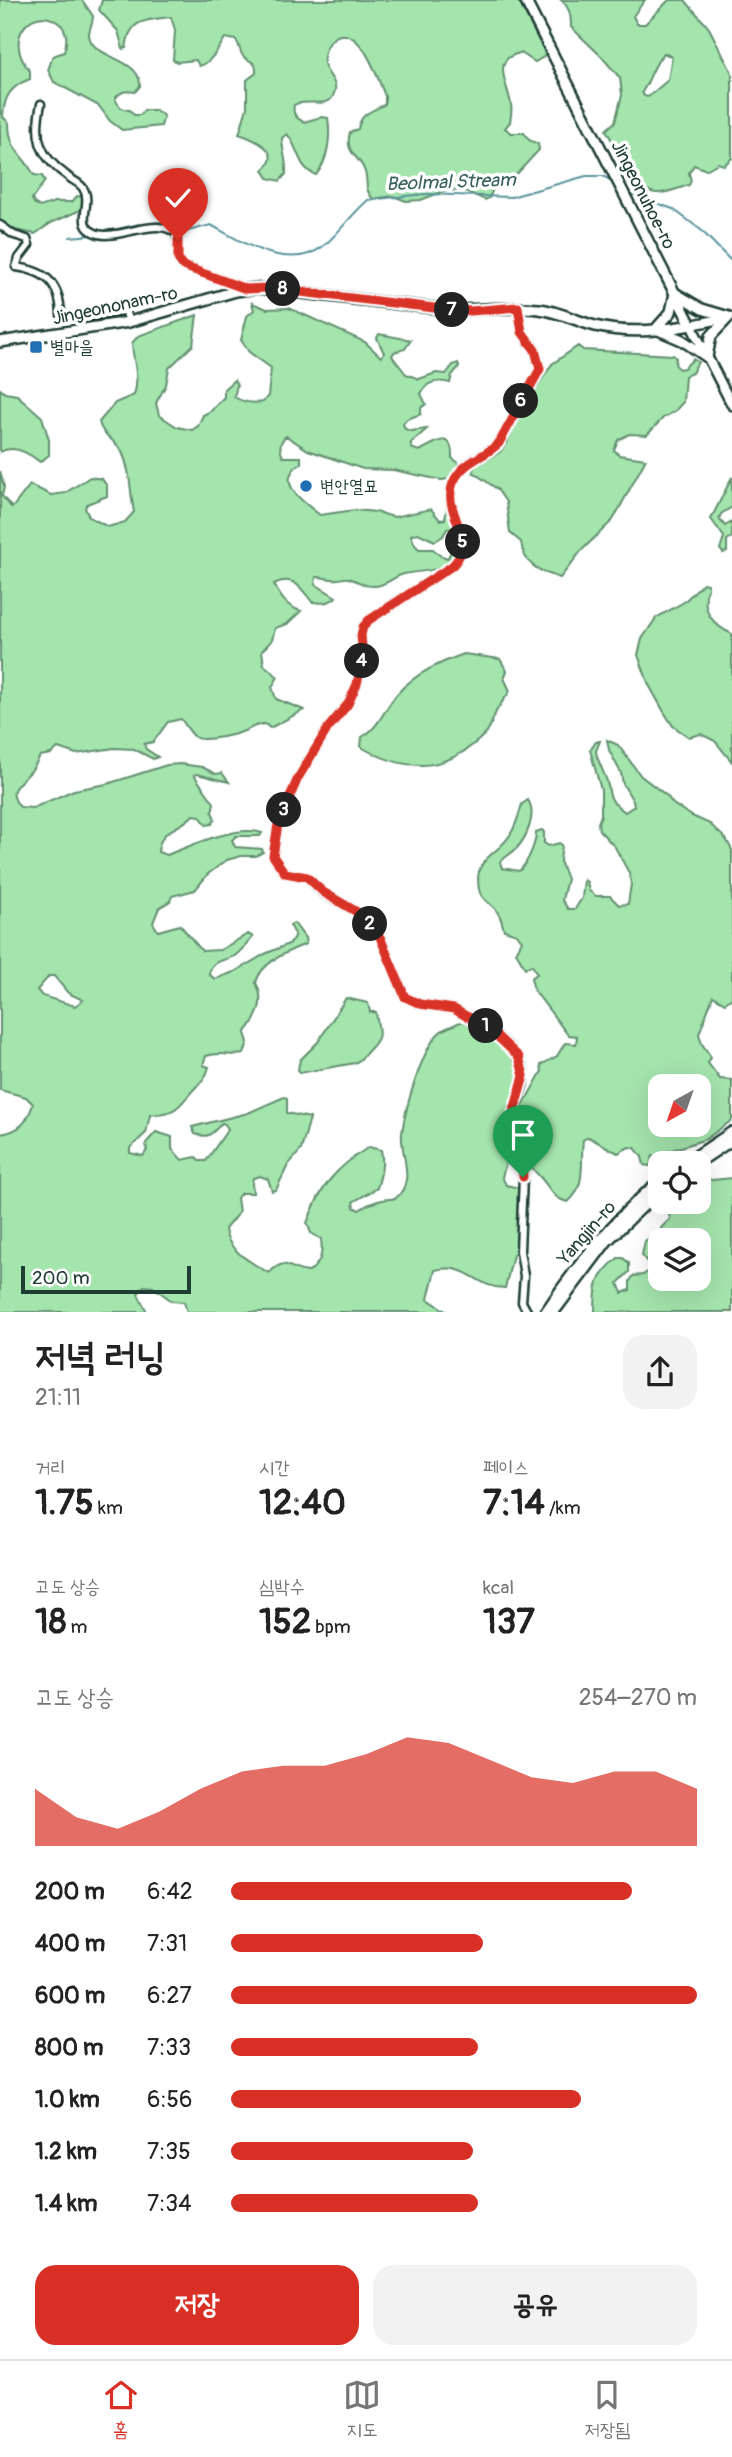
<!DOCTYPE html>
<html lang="ko">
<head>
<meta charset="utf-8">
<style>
	:root { --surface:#fff; --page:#f2f2f2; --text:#222; --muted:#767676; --line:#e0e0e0; --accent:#d93025 }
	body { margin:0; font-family:Pangolin,"Poor Story",sans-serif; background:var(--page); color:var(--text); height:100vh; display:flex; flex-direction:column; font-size:26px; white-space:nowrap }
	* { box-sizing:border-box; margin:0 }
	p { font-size:23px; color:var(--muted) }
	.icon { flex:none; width:38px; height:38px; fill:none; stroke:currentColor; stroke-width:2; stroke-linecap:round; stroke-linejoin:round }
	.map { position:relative; height:1312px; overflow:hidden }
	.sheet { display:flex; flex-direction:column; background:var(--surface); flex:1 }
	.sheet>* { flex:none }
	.needle { width:46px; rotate:220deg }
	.controls { position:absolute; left:648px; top:1074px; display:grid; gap:14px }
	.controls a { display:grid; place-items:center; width:63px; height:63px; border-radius:14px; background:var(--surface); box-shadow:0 7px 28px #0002; font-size:35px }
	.scale { position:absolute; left:21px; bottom:18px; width:170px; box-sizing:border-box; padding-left:7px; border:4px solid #1f3d34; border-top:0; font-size:19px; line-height:24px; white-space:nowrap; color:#1f3d34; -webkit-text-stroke:5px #fff; paint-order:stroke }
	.pin { position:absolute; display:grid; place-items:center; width:60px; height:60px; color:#fff; margin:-72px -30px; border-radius:50% 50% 50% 0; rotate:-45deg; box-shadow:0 0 7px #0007 }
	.pin .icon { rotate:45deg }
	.km { position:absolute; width:35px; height:35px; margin:-18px; border-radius:50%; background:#222; color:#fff; font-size:19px; line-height:35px; text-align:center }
	.round { display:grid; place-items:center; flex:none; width:74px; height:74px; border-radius:21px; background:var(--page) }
	.summary { display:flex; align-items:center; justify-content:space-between; height:119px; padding:0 35px }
	h1 { font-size:38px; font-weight:700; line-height:52px }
	.figures { display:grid; grid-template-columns:repeat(3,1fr); gap:10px; height:119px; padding:7px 35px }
	.figures div { display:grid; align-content:center }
	.figures b { font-size:35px; font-weight:700 }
	.figures small { font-size:19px; font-weight:400 }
	.figures p { font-size:19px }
	.chart { height:196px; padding:14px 35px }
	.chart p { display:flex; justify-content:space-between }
	.chart svg { width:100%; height:126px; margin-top:7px; fill:var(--accent); opacity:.7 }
	.action { display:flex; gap:14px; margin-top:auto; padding:14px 35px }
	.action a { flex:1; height:80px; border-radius:21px; background:var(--accent); color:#fff; font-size:28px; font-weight:700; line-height:80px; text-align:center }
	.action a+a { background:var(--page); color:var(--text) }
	ul { padding:0 35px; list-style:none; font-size:23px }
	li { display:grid; grid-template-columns:112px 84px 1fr; align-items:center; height:52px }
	li i { height:18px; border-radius:9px; background:var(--accent) }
	.dock { display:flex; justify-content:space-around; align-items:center; height:98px; border-top:2px solid var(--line); background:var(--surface); font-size:19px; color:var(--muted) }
	.dock a { display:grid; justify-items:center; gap:4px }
	.dock .selected { color:var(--accent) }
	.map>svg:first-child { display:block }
	.green { fill:#a4e4ad; stroke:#629070; stroke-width:2; fill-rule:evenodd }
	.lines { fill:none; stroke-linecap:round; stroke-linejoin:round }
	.stream { stroke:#5a949c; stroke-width:2 }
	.minor-casing { stroke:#1f3d34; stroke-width:11 }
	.tertiary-casing { stroke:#1f3d34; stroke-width:13 }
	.secondary-casing { stroke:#1f3d34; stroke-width:14 }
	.minor { stroke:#fff; stroke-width:6 }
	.tertiary { stroke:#fff; stroke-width:8 }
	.secondary { stroke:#fff; stroke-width:9 }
	.route-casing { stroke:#fff; stroke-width:14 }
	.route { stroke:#d93025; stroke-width:9 }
	.poi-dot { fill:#1f6fb2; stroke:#fff; stroke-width:2.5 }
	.labels { text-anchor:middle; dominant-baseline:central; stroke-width:7; stroke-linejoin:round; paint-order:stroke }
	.street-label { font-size:18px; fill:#1f3d34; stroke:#fff }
	.poi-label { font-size:18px; fill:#1f3d34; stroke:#fff; text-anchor:start }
	.water-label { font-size:19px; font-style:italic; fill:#38615f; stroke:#fff }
</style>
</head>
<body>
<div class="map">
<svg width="732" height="1313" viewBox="0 0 732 1313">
	<rect width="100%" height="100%" fill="#fff"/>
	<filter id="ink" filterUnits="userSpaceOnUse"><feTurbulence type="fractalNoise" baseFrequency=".0143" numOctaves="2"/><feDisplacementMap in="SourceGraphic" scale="14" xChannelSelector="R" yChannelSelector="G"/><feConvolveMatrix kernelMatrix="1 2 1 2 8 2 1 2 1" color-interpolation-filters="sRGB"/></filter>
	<g filter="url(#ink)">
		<path class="green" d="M0,0H82L93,16C93,22 90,27 89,33C88,59 141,56 140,86L135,92C125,90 121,91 115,99C119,106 121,110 130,110L134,115H140L144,110H155L164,116L161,126L122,130L110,121L99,106L54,82L48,70L53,56L64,52C67,43 68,34 62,26C36,0 0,37 30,71V79C11,86 4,96 3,117L9,123C9,150 22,153 34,175L42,176L45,181L32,199L34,203L40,207L55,202H72L77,196L84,197L83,209L51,223L35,234L11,229L0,220Z
			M102,0H518L544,50L545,56L535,62L521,53C489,58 509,86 511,105C512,110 511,117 510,122L505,128L511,133H524L529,140L538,144L539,150L514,177L493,189L489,198L485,200L463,190L444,191L421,200L406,201L393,196L373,199C363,187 369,185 365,172C360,155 344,155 350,132L358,129C361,112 372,112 385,104V96C378,79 366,39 345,35C330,33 320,56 325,67C329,77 340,84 333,96C327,109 306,98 294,105C292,114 296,118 304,122L321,117L328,118C331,137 328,161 316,175C297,168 299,147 287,134L282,138C282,150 287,161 286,174L280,181L268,178L263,170C285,152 254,139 239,134L247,108V80L256,73C257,60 250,63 243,56C239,51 240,45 236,40L225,38C219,48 210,64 199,66L196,60L177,62L173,60L175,30L171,17C144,21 130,18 126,48L123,49L118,31L99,10Z
			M561,0H645L633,16L637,24H645L669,0H685L709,28L732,73V158L724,165L718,163L706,170L694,165L689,173L691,181L689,185C678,188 667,194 656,193C634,191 617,148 606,130L615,122L622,95L620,78L601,56L571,27C571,15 570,8 561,0ZM664,53L672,57L668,80L648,97L644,96L642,92C651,79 653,64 664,53Z
			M252,303L267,309L289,308L365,342L381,357L384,353L377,338L379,334L411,340L405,349L394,352L392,356L406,374L419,379L436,373L446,374L453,365L458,363L459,367L452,375L450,383C437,380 426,381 421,394L426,404L421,408V414L407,419L403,424L405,429L411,431L427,429L411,443V448L419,451C432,446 453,426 452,458L459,463L450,479L441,480L393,470L363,469L308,450L286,436C279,442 279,449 283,457H301V463C273,482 303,502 320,515L355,510L376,512L394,517L431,509L440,520L445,519L447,508L452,512L457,522L455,528L447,529L443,536L435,541L418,533L411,535L415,545L419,549H433L441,556L448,558L454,544H459C461,574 426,569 404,574C394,576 386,586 374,586C364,587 358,580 348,578C346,577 341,579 338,579C331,580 324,577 316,577L315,584L336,597C329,604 321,603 312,602C301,588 294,574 274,584C280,597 287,607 301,611L287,624L275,628L272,640L262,651L264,665L278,677L272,687L276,699L304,710L270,728L265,724C255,724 249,730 239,733C230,736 201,742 195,737C190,733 185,724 181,719L168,722L153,742L144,744L146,749L158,757L153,759L134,749L114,748L76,754L58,748L51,754L40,756C37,761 34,768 30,772C19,785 5,789 20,807L33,808L74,790L107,784L167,765L180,764L202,767L216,774L222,773L229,782L197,774L194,775L214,803L212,812L215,819L212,824L206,825L200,816L193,815C178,832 161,826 158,852L167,855C189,846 239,824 262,833L260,836H236L232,840L235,847L262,849L263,852L256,856H241L227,860L208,874L195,890L172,896L170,901L159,908L153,923L158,931L180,925L202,951L220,950L248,934L253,937C248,943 242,950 236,955C225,962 212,958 209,974L215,979L234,972L265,954L291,943L295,934L290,925L294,923L305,938L306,944C288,951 260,963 256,983C266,1001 257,1019 245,1033L248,1042L244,1054C232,1057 222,1051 206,1056L203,1065L209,1067C206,1077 204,1079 197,1086C177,1106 182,1112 150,1115L146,1133L130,1148V1153L143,1156L147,1150L146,1143L156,1132L172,1137V1149L182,1160L196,1157L200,1161H206L228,1129L225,1124L222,1123C212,1133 210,1139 195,1134L192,1127L248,1113L284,1097L287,1098V1113L310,1118L301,1150L288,1165L276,1190L272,1191L268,1179L260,1176L253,1178L252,1183L253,1193H241L237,1198L239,1212L225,1229C227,1251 252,1263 269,1273C288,1255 287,1271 309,1272C321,1262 323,1255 321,1239L311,1233L307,1223C321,1186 335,1168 369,1147L381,1150C384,1163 381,1175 377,1188L353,1202L354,1207L359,1210C369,1203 383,1198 395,1199C417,1181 400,1156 402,1133C405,1109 422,1049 439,1033C443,1029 449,1027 454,1025C456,1024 461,1021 463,1022C476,1022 502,1037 509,1048C514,1056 518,1068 523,1077L510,1128L511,1145L502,1177L506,1185L520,1188V1251L513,1255L505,1288C475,1288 469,1262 435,1270L428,1299L447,1312H187L184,1302L172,1301L153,1287L144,1286L138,1294L147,1312H0V1134C20,1131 27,1123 33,1104L26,1097L0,1090V471L4,487L2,496L12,508L30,485L51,495L65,493L90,477L102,479L107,486V496L87,504L85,508L89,517L108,527L125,522L134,512C130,493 131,471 122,452C117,441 102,436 99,422L115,403L134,395C140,377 133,362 132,343L138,336L197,315L193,345L169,368L166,385L156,403L159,415L177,427L192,430L198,426L203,415L211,411L224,397V389L234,380L237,385L234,397C243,402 253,404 263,402L268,396L271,368L249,352L241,340L247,316L254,310ZM49,976H54L68,993L83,1000L75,1006L42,996L37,990Z
			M578,346L583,350L673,355L676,358L675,364L679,369L684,368L693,359L698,362L692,373L685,376L683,402L675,411L663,418L647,435L629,434L618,440L614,450L619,455L646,459L613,520L582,550L560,578C539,571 524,566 521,542L510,533L506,502L497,489L473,472L474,466L500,452L507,443L519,414L552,364Z
			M0,389L5,393L17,395L42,417L49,440V455L40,462C29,453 14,444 0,452Z
			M732,477V507L721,514L719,519L725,526L732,522V537L727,540V552L723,553L720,549L724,537L711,519Z
			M703,583L707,584L708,588C700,609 712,625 732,634V762L715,741L701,734L689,737L673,726L664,712L649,685L638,655L642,639L656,618L684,602Z
			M464,654L500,659L507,671L504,678L510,691C506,697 501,703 497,710C493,717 491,728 485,734C446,773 407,773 361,747L362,737C380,727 384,709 397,694C414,674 439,663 464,654Z
			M607,740L618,745L641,776L667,796L673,804L692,816L710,824L726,839L732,850V998L725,1003L713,996L699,1034L702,1044L711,1057L708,1063L720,1079L732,1080V1120L706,1139L653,1156L650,1166L644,1165L642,1157L635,1148L629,1147L618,1153L588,1137L583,1140C580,1162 587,1186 568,1202C553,1199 550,1188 541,1178C499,1133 517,1117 542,1071L541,1065L557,1056L565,1043L576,1044L577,1036L568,1035L534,990L531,978L537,974L532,965L525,968L516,952L522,941L517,934L504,930C502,923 501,916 496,910C490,902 480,899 479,889C473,857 496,857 510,835C516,826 519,815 522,804L528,800C537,814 527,837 517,848C512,853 505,857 500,862L502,868L519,871C528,863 536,843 536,832L542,830L544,832V843L549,846L559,843L562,845L560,861L567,879L562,900L568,909H575L582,898L584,880L587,882L589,891L596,896H610L619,905L628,904L631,884L629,873L615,847L599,830L598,823L601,815V790L590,750L596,742L600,741L596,751L597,757L607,781L610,796L614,803L625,812L634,806L633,801L623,784L621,773L609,750ZM660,1087H698V1125H660Z
			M346,998L368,1003L370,1012H376C378,1033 384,1035 369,1050C363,1056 363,1059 355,1063L300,1073L298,1069L300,1060L318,1042Z
			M705,1178L712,1180L732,1178V1312H595C595,1285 596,1276 618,1258H623L629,1263V1272L618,1283L622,1293L630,1290V1281L633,1276L643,1275L653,1268V1264L646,1261L642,1255L645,1241L650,1237L655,1239L661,1234V1228L670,1219L667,1206L672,1202H698V1181ZM660,1241H698V1279H660Z"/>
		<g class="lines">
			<path class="stream" d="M634,195L673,209L701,230L732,262
				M149,223L168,222L184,232L211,225C244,243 292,275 327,243C341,230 353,213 368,200L425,194L511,197L586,176H603L614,182
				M106,232L139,224
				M70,237L93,235"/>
			<g class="minor-casing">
				<path id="minor" d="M41,104C34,136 38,155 66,175C71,180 79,182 83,188C94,204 72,226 98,234C119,240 161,215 177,235L178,259L183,266L244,288
					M0,225L14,235L27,239L29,245L19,258L16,267C46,271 60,283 61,315L87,317L125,310L129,322
					M518,307L522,332L535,350L540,369L499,443C484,457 461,461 453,483C441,514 480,537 452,566L369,620L363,627L361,635L363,658L357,684L348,704L328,728L298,778L278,824L273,856L285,873L307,877L323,893L362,915L380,937L405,997L420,1004L454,1009L466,1016L483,1023L511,1048L522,1065L524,1076L523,1086L511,1121V1130L514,1146L522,1165L523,1177L520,1251L524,1276L522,1302L528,1313"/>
			</g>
			<g class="tertiary-casing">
				<path id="tertiary" d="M726,318L691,325L732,405"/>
			</g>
			<g class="secondary-casing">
				<path id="secondary" d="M675,293L702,309L729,317L711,336L707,357L682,340L656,329L671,312Z
					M0,342L129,322L236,291L257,288L442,309C475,312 507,305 539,309C558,311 576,321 595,326C627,334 659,331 691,325L525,0
					M684,1164L732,1132
					M696,1164L732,1140
					M545,1313C578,1263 614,1219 660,1181
					M553,1313L607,1241L660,1190"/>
			</g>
			<use href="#minor" class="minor"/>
			<use href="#tertiary" class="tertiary"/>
			<use href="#secondary" class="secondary"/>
		</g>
	</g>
	<g class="lines" filter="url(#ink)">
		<g class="route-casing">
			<path id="route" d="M178,240V259L183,266L246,289L267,288L443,309L471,311L518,307L522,332L535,350L540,369L499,443C484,458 462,461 453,483C441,514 480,538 452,566L369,620L363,627L361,635L363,657L357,684L348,704L328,728L298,778L278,824L273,856L285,873L307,877L323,892L362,915L380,937L405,997L420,1004L454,1009L466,1016L483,1023L519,1057L524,1076L511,1121V1130L514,1146L522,1165L523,1177"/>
		</g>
		<use href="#route" class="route"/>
	</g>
	<g class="poi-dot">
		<rect x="29" y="340" width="14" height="14" rx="3.5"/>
		<circle cx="306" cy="486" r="7"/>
	</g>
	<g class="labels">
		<g class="street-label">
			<text transform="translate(643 195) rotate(63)">Jingeonuhoe-ro</text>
			<text transform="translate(115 306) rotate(-12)">Jingeononam-ro</text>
			<text transform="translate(587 1233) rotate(-49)">Yangjin-ro</text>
		</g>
		<g class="poi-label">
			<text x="50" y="347">별마을</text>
			<text x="320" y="486">변안열묘</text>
		</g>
		<g class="water-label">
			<text transform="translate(451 182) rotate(-2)">Beolmal Stream</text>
		</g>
	</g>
</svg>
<div class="controls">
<a><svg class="needle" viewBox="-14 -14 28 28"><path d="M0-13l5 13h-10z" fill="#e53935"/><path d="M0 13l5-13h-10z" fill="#767676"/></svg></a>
<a><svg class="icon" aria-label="locate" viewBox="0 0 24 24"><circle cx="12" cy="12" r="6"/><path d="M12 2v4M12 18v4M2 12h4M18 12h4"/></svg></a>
<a><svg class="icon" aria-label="layers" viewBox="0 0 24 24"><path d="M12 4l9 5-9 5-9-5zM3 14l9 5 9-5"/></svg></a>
</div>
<div class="scale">200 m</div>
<div class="pin" style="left:523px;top:1177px;background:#1e9e55"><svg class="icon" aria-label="arrive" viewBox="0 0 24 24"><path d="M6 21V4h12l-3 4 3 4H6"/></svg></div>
<div class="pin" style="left:178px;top:240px;background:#d93025"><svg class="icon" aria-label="check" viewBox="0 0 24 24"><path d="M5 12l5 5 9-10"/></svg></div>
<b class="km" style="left:486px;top:1026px">1</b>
<b class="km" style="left:370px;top:924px">2</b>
<b class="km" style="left:284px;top:810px">3</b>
<b class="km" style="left:362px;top:661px">4</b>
<b class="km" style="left:463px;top:542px">5</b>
<b class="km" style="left:521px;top:401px">6</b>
<b class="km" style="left:452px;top:310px">7</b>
<b class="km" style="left:283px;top:289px">8</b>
</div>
<section class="sheet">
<div class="summary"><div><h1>저녁 러닝</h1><p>21:11</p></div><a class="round"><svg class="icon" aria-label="share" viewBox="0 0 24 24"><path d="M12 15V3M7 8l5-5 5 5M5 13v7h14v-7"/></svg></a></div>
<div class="figures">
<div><p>거리</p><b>1.75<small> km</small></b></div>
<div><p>시간</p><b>12:40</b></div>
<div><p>페이스</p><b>7:14<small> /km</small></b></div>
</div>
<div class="figures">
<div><p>고도 상승</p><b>18<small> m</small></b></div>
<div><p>심박수</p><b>152<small> bpm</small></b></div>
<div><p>kcal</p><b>137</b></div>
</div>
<div class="chart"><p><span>고도 상승</span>254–270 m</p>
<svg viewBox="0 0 160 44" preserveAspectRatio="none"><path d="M0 44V24L10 34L20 38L30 32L40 24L50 18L60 16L70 16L80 12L90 6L100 8L110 14L120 20L130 22L140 18L150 18L160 24V44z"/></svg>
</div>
<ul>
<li><b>200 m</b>6:42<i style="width:86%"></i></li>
<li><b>400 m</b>7:31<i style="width:54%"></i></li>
<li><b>600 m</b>6:27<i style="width:100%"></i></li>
<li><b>800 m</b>7:33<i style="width:53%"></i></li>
<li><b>1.0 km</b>6:56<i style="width:75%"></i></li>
<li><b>1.2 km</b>7:35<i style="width:52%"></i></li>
<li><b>1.4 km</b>7:34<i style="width:53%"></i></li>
</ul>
<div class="action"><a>저장</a><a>공유</a></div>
</section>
<nav class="dock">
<a class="selected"><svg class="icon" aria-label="home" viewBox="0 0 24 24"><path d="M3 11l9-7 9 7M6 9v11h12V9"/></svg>홈</a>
<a><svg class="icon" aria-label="map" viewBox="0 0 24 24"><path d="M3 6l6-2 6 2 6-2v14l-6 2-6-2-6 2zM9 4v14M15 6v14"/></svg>지도</a>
<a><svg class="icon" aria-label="saved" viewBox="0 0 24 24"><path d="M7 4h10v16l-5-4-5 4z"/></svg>저장됨</a>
</nav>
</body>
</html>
